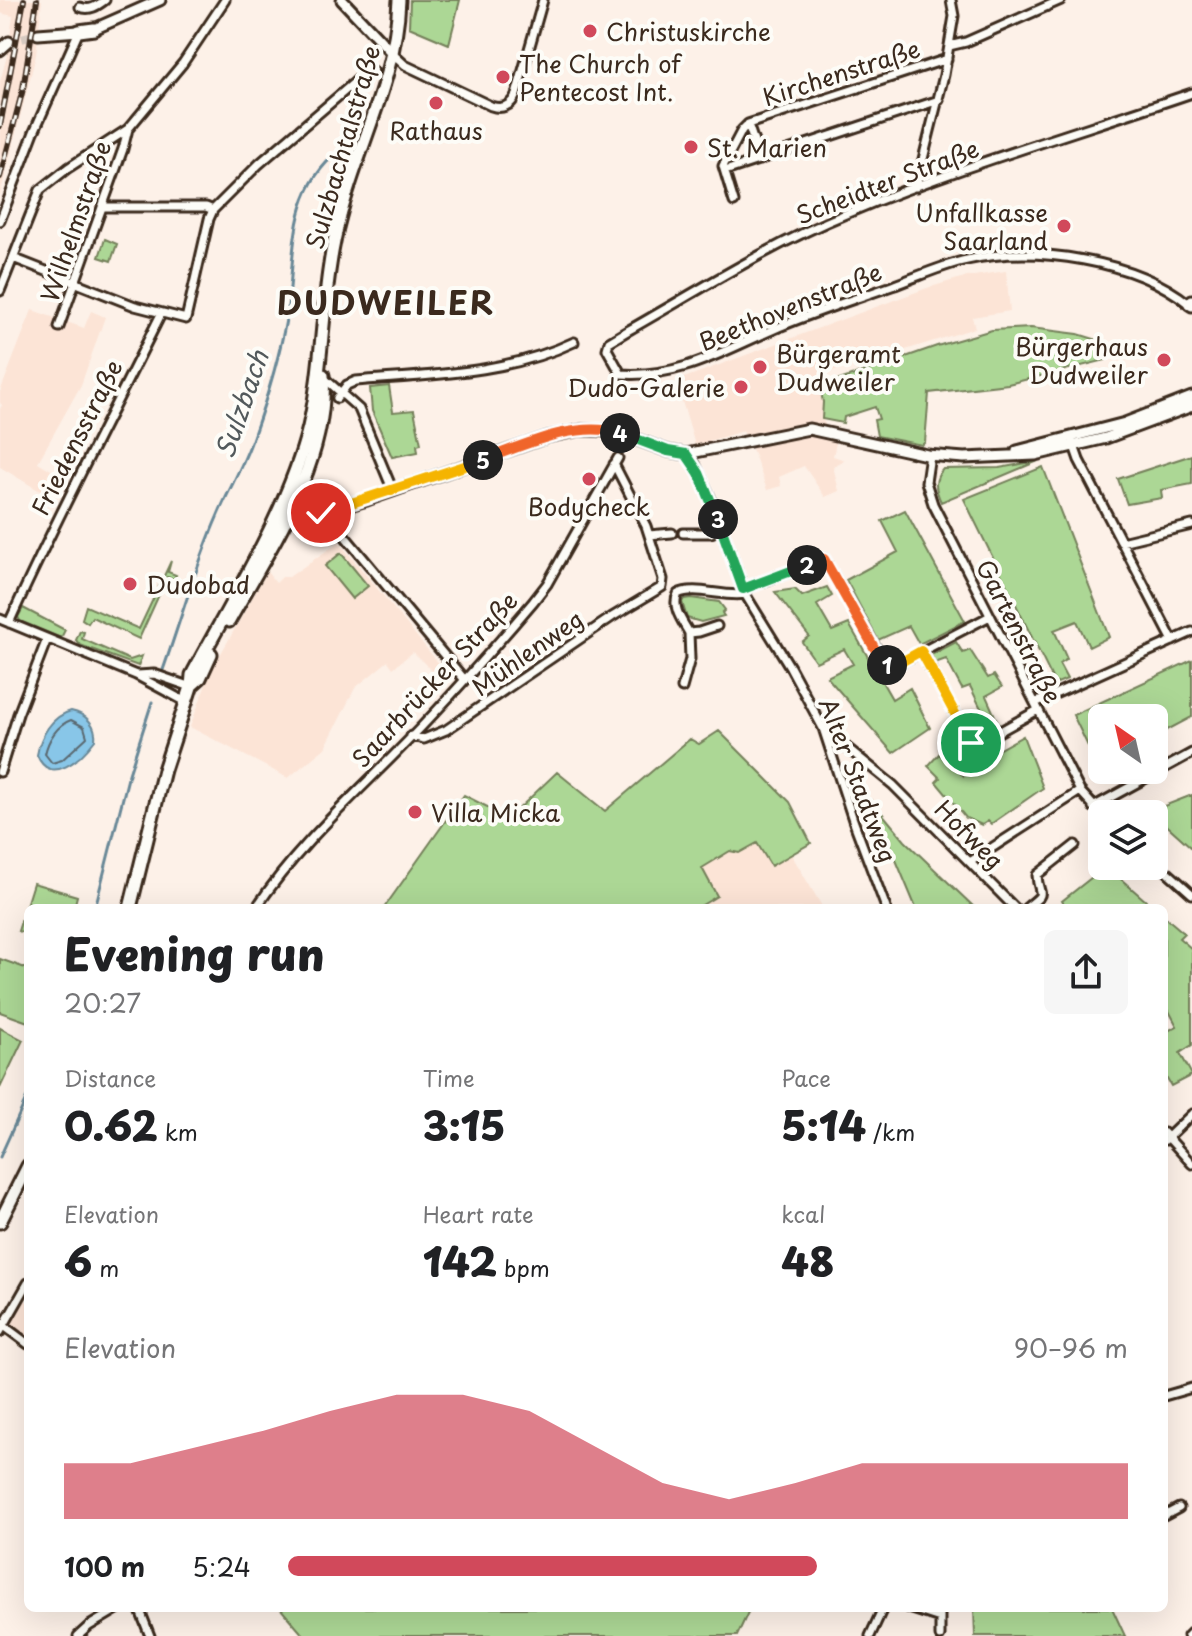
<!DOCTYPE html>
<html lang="en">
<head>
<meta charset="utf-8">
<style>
	:root { --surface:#fff; --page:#f6f6f6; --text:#202124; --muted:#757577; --accent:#d1495b }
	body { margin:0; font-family:"Playpen Sans",sans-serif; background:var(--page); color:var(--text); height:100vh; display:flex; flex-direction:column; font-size:30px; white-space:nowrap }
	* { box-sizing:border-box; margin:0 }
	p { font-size:26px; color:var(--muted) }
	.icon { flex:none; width:44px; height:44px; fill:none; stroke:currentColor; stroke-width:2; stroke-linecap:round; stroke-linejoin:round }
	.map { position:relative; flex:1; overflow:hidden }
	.sheet { position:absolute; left:24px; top:904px; width:1144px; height:708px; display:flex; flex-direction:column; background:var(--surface); border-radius:12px; box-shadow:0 8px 32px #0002 }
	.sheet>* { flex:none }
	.needle { width:52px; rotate:326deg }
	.fabs { position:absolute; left:1088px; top:704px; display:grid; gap:16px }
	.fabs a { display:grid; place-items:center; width:80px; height:80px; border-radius:12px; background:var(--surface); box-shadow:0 8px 32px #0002; font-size:40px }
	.pin { position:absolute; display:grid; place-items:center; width:68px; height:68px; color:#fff; margin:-34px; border:4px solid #fff; border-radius:50%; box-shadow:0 2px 8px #0007 }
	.km { position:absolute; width:40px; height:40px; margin:-20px; border-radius:50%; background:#222; color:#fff; font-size:22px; line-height:40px; text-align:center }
	.round { display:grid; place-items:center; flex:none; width:84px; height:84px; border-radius:12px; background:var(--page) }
	.overview { display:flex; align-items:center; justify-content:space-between; height:136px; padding:0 40px }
	h1 { font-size:44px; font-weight:800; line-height:60px }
	.metrics { display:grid; grid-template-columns:repeat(3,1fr); gap:12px; height:136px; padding:8px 40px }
	.metrics div { display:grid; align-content:center }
	.metrics b { font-size:40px; font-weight:800 }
	.metrics small { font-size:22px; font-weight:400 }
	.metrics p { font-size:22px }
	.chart { height:224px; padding:16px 40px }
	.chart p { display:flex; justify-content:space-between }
	.chart svg { width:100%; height:144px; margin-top:8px; fill:var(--accent); opacity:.7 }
	ul { padding:0 40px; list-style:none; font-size:26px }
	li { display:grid; grid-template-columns:128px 96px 1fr; align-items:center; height:60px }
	li i { height:20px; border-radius:10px; background:var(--accent) }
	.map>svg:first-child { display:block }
	.built { fill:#fce4d6 }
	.green { fill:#acd795; stroke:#74805a; stroke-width:2 }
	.water { fill:#88c6e8; stroke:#698897; stroke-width:2 }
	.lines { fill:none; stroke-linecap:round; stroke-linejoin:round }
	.shore { stroke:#5a686f; stroke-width:2 }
	.stream { stroke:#698897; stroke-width:3 }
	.tertiary-tunnel { stroke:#d6c9c0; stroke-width:9; stroke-dasharray:9 4.5; stroke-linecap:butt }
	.minor-casing { stroke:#3b2a1e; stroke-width:13 }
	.tertiary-casing { stroke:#3b2a1e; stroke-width:15 }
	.secondary-casing { stroke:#3b2a1e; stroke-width:17 }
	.minor { stroke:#fdfcf7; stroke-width:7 }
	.tertiary { stroke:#fdfcf7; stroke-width:9 }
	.secondary { stroke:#fdfcf7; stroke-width:11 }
	.rail-casing { stroke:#3b2a1e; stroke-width:6 }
	.rail { stroke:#fdfcf7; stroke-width:3; stroke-dasharray:9; stroke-linecap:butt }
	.split-1-casing { stroke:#fff; stroke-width:16 }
	.split-2-casing { stroke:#fff; stroke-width:16 }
	.split-3-casing { stroke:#fff; stroke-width:16 }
	.split-4-casing { stroke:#fff; stroke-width:16 }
	.split-5-casing { stroke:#fff; stroke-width:16 }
	.split-6-casing { stroke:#fff; stroke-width:16 }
	.split-1 { stroke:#f5b400; stroke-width:10 }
	.split-2 { stroke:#f0652b; stroke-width:10 }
	.split-3 { stroke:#22a559; stroke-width:10 }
	.split-4 { stroke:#22a559; stroke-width:10 }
	.split-5 { stroke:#f0652b; stroke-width:10 }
	.split-6 { stroke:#f5b400; stroke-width:10 }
	.poi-dot { fill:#d1495b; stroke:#fdfcf7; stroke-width:3 }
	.labels { text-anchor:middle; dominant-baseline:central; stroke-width:8; stroke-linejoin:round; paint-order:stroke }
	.poi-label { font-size:24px; fill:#3b2a1e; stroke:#fdfcf7; text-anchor:start }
	.street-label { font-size:24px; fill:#3b2a1e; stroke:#fdfcf7 }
	.water-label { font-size:26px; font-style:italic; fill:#52595b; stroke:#fdfcf7 }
	.district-label { font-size:32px; font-weight:bold; letter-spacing:2px; fill:#3b2a1e; stroke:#fdfcf7 }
</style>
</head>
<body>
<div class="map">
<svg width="1192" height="1636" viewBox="0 0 1192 1636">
	<rect width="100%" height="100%" fill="#fdf1e8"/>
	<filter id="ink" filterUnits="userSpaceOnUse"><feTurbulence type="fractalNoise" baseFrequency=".0125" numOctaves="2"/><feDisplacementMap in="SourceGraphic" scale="16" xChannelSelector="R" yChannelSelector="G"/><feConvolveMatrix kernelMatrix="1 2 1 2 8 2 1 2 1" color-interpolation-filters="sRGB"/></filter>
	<g filter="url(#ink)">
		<path class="built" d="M0,0H42L36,55L0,195V81L7,56L13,16L0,13Z
			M1006,271L1010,311L972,317L975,328L896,353L894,350L826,373L820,387L823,402L822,419L836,443L833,456L845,460L833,466L839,491L825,497L804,466L779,477L781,486L767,490L753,451L743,431L695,445L676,381L927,288L961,278Z
			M32,310L84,328L91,311L105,317L81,385L38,462L51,470L47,477L58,483L50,497L0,467V409L2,405L0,403V392Z
			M339,542L441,666L434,673L413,652L393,668L388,661L355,688L325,748L288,778L190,727L211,671L267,572L276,583L282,577H289Z
			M757,843L771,866L791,854L823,908H697L717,896L702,868L730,850L739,853Z
			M24,1300L28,1302V1337L10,1325Z"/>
		<path class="green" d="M410,0H460L449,44L409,27Z
			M105,239L117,244L111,261L99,257Z
			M1031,328L1078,334L1114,345L1106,360L1008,384L929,393L925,442L922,445L877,436L874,420L879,419L875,407L844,417L843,423L822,419L823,402L820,387L937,346L992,330Z
			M389,386L393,412L414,410L421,444L417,445L418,452L392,457L372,411L370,388Z
			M1192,455V484L1161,490L1162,498L1127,504L1118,479Z
			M1038,461L941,502C935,489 933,480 943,469L999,468Z
			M1043,467L1109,637L1089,647L1077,621L1054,630L1067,659L1059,664L1067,679L1055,684L964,499Z
			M905,510L965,621L919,644L909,626L878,640L846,580L898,552L882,521Z
			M341,553L368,586L352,599L325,566Z
			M171,561L168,572L176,575L174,579L167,577L139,639L92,617L88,623L82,619L86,606L139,629Z
			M827,587L832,596L817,605L832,631L849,624L892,699L910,688L930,728L893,753L827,677L853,664L844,649L816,662L802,642L809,636L775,592L795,589L802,596Z
			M691,598L719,602L725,610L722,613L724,616L701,622L687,618L682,602L684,599Z
			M23,608L65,630L61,638L20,621L18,617Z
			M80,631L84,632L82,639L130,660L142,656L138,666L80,645L76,640Z
			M956,642L963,653L970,650L988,678L994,675L1002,687L986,696L999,725L991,729L970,686L962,689L946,659L935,663L931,655Z
			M1192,660V717L1154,737V718H1102V764L1098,767L1073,715Z
			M719,731L790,802L811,843L771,866L757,843L739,853L730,851L702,868L717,896L697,908H384L464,795L509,818L557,772L605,811L690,739L699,744Z
			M1023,736L1043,788L991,824L988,821L982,825L966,818L936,782L940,778L928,766L939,754L964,776L992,761L989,755Z
			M1192,795V848L1151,811Z
			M871,800L905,841L975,908H916Z
			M1106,866L1154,908H1067L1062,901Z
			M33,883L77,896L74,908H28V934L18,931Z
			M1164,916L1184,933L1179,938L1192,949V1045L1180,1053L1192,1075L1171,1086L1164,1074V1033L1177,1026L1169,1011L1164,1012Z
			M0,959L28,969V1022L0,1012Z
			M0,1028L23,1040L0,1088Z
			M280,1608H750L737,1636H304Z
			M974,1608H1112L1125,1636H975Z"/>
		<path class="water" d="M71,711C86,714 97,725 95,740C81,759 50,787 37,755C40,736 52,716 71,711Z"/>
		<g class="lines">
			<path class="shore" d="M71,720L84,727L87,737L62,760L52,763L45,754C48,740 57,725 71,720Z"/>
			<path class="stream" d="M163,670C181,619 196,565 218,515C229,489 244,464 253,437C267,398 280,355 287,314C296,255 287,192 339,151
				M95,908L129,774L152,702
				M0,1157L28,1095"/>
			<path class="tertiary-tunnel" d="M9,42L38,34"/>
			<g class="minor-casing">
				<path id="minor" d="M80,7C90,11 97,6 105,0
					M949,46L966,42L1061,0
					M393,54L405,65L491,106C502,110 511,106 516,95L543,0
					M748,124L760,160
					M725,171L939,100
					M916,187L944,75L954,16L951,0
					M734,202L723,166L742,130L748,124L947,59
					M102,207H206L213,210L259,164L362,76L373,71
					M0,221L34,132L79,31
					M13,258L135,306L186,319L209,219L213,210
					M0,291L40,190L68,168L128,129L183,63L225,0
					M1189,304C1135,260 1035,245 967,260C942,265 917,277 892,286C852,300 811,313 772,330C721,352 679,378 621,374L607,349L609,342L629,330C701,289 772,244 848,213C960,166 1078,132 1192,93
					M59,327L123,149L128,129
					M323,377L359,409L393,491
					M337,398L347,385L356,381C429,375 507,374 574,342
					M1073,443L1079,460L1173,641
					M686,454L695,464L710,497L745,594L790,667L823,728L853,820L886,908
					M930,455L926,482L933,504L1080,791L1102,815
					M332,508L334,523L464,679
					M683,533H711L722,529
					M649,535L672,533
					M1121,542L1192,525
					M743,589L824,559L886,665L894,666L990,616
					M0,619L136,675L186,702
					M9,623C56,518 110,417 161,314
					M717,626L699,632L689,633C683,622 671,607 678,594C694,585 725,598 745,594
					M921,651L971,743H979L1038,710
					M138,675L154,674L191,687
					M682,688L690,659L689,633
					M1035,703L1192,632
					M824,729L893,785L1015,908
					M411,736L424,739L446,730L612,617L662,587L663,579L646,526L614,464
					M0,772L18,714L47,639
					M1093,807L1192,753
					M1154,860L1192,894
					M970,862L1080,791
					M256,908C294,851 343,806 392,757C441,708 488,655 533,602L547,584L618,458
					M1026,908C1049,890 1038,898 1037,875L1075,845
					M1164,1133L1192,1164
					M1165,1140L1192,1114
					M4,1326L28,1344
					M0,1332L28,1283
					M1164,1396L1192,1388
					M1164,1516L1179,1508
					M139,1608L150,1636
					M909,1608L940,1618
					M78,1636L89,1626L119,1608
					M870,1636L883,1608
					M940,1636V1608
					M1188,1636L1192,1632"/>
			</g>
			<g class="tertiary-casing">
				<path id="tertiary" d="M342,0L393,54
					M94,29L160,0
					M38,34L79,31
					M0,50L9,42
					M1192,300L1189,304L1192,306
					M1017,451L1125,423L1192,397
					M291,497L312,496L332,508
					M285,522L299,513H321L367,500L547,437L581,430L614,431L668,451L686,454L809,429L927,455L964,458L1035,455L1106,438L1192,406"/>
			</g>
			<g class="secondary-casing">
				<path id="secondary" d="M79,31L94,29
					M229,621C270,547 329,463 323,375
					M191,686L200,678L211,654
					M130,908L164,770L191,687L192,675C232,600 289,509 309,427C325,358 321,285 340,216C359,143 396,78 399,0
					M0,1222L28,1166"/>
			</g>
			<use href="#minor" class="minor"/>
			<use href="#tertiary" class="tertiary"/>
			<use href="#secondary" class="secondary"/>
			<g class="rail-casing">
				<path id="rail" d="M0,126L24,0
					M0,177L23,89L37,0"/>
			</g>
			<use href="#rail" class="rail"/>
		</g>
	</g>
	<g class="lines" filter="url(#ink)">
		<g class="split-1-casing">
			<path id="split-1" d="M887,665L894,666L921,651L971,743"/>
		</g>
		<g class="split-2-casing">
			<path id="split-2" d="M807,565L824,559L880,658L887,665"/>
		</g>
		<g class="split-3-casing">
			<path id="split-3" d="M718,519L743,589L807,565"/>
		</g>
		<g class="split-4-casing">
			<path id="split-4" d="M620,433L668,451L686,454L699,473L718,519"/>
		</g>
		<g class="split-5-casing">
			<path id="split-5" d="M483,460C525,445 575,420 620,433"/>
		</g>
		<g class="split-6-casing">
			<path id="split-6" d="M321,513L483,460"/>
		</g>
		<use href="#split-1" class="split-1"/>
		<use href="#split-2" class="split-2"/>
		<use href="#split-3" class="split-3"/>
		<use href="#split-4" class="split-4"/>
		<use href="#split-5" class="split-5"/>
		<use href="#split-6" class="split-6"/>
	</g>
	<g class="poi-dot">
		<circle cx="590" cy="31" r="8"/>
		<circle cx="503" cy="77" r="8"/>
		<circle cx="436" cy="103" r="8"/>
		<circle cx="691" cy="147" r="8"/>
		<circle cx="1064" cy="226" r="8"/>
		<circle cx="1164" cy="360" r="8"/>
		<circle cx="760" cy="367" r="8"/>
		<circle cx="741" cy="387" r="8"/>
		<circle cx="589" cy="479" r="8"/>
		<circle cx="130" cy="584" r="8"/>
		<circle cx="415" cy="812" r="8"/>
	</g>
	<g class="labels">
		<g class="poi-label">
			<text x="606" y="31">Christuskirche</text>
			<text x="519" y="63">The Church of<tspan x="519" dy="28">Pentecost Int.</tspan></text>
			<text x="436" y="130" text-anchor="middle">Rathaus</text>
			<text x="707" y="147">St. Marien</text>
			<text x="1048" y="212" text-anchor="end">Unfallkasse<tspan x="1048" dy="28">Saarland</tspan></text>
			<text x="1148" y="346" text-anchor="end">Bürgerhaus<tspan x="1148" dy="28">Dudweiler</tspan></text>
			<text x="776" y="353">Bürgeramt<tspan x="776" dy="28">Dudweiler</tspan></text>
			<text x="725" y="387" text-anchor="end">Dudo-Galerie</text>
			<text x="589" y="506" text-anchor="middle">Bodycheck</text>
			<text x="146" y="584">Dudobad</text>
			<text x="431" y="812">Villa Micka</text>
		</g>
		<g class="street-label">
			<text transform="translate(841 72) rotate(-18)">Kirchenstraße</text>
			<text transform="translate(342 147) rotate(-74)">Sulzbachtalstraße</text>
			<text transform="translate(887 181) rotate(-21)">Scheidter Straße</text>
			<text transform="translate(75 221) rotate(-71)">Wilhelmstraße</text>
			<text transform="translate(790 306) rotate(-22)">Beethovenstraße</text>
			<text transform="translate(76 437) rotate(-63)">Friedensstraße</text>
			<text transform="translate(1020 631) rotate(63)">Gartenstraße</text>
			<text transform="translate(527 652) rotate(-35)">Mühlenweg</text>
			<text transform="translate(434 679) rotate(-47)">Saarbrücker Straße</text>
			<text transform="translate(859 780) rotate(69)">Alter Stadtweg</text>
			<text transform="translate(970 834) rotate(45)">Hofweg</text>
		</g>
		<g class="water-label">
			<text transform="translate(241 404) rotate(-71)">Sulzbach</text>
		</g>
		<g class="district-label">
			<text x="386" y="302">DUDWEILER</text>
		</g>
	</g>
</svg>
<div class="fabs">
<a><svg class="needle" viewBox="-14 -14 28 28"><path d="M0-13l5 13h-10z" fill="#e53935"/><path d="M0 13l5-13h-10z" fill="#757577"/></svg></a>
<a><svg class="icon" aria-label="layers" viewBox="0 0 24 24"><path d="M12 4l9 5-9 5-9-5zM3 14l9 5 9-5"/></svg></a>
</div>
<div class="pin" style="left:971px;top:743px;background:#1e9e55"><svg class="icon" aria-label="arrive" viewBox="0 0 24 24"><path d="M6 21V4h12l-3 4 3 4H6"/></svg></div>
<div class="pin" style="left:321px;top:513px;background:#d93025"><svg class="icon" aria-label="check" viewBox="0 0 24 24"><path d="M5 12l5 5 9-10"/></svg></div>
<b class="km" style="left:887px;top:665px">1</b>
<b class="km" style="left:807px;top:565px">2</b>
<b class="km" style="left:718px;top:519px">3</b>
<b class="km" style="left:620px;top:433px">4</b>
<b class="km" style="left:483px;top:460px">5</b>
<section class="sheet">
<div class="overview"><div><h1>Evening run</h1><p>20:27</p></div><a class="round"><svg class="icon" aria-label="share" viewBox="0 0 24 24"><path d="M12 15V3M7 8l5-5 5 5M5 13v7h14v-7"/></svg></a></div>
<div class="metrics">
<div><p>Distance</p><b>0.62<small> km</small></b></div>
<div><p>Time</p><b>3:15</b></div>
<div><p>Pace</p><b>5:14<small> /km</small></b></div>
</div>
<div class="metrics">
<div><p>Elevation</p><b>6<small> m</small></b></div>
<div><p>Heart rate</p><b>142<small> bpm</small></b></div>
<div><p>kcal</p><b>48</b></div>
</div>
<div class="chart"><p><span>Elevation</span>90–96 m</p>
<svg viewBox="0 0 160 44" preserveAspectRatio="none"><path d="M0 44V27L10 27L20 22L30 17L40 11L50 6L60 6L70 11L80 22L90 33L100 38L110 33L120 27L130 27L140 27L150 27L160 27V44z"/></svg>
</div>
<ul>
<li><b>100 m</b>5:24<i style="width:63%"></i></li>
</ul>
</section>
</div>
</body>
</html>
